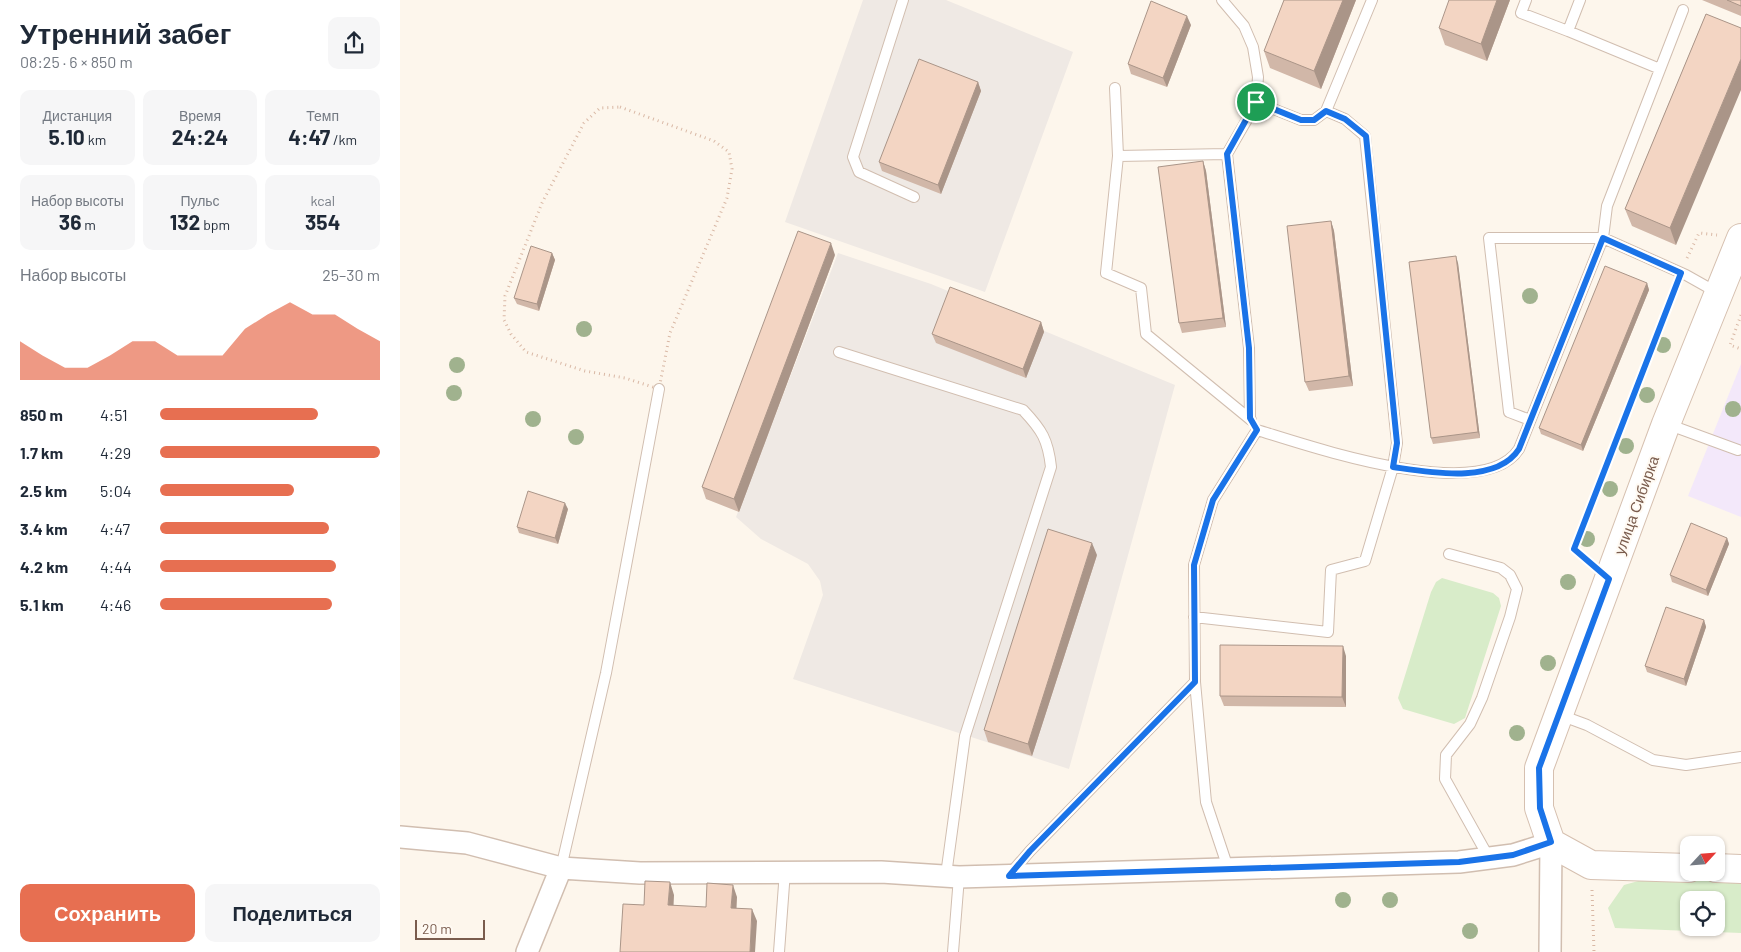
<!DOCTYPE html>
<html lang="ru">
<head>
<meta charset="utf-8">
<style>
	:root { --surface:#fff; --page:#f6f6f7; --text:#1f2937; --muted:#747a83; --accent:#e76f51 }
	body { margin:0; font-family:Barlow,sans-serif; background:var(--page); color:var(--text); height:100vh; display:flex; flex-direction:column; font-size:19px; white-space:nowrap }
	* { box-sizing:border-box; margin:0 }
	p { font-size:16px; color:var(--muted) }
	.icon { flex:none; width:28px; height:28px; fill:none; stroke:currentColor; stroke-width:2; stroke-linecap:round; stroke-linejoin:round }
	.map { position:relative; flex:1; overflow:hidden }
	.drawer { display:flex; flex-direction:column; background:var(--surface); width:400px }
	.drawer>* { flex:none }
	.needle { width:32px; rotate:64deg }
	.controls { position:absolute; left:1280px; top:836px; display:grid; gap:10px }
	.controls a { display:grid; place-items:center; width:45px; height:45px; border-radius:10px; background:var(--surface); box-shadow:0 1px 4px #0004; font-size:25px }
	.scale { position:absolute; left:15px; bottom:12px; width:70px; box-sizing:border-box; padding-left:5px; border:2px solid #7a5c4d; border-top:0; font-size:14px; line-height:18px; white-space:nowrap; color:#7a5c4d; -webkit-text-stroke:4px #fffaf3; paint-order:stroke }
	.pin { position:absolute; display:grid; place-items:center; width:42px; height:42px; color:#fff; margin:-21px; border:2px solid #fff; border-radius:50%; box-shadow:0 1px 5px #0007 }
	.round { display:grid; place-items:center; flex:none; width:52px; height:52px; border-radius:10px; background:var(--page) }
	.summary { display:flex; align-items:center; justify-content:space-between; height:85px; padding:0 20px }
	h1 { font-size:28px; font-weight:700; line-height:38px }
	.stats { display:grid; grid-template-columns:repeat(3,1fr); gap:8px; height:85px; padding:5px 20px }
	.stats div { display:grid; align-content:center; border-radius:10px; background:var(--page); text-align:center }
	.stats b { font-size:21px; font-weight:700 }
	.stats small { font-size:14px; font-weight:400 }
	.stats p { font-size:14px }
	.chart { height:140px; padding:10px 20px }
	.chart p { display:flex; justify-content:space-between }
	.chart svg { width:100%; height:90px; margin-top:5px; fill:var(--accent); opacity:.7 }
	.button { display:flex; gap:10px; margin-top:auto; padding:10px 20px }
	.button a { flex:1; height:58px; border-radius:10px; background:var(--accent); color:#fff; font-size:20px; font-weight:700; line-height:58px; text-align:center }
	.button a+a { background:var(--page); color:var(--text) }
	ul { padding:0 20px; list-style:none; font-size:16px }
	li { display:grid; grid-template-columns:80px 60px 1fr; align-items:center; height:38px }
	li i { height:12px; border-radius:6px; background:var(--accent) }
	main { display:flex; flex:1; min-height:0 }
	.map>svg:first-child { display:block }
	.industrial { fill:#efe9e4 }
	.education { fill:#f3e8fa }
	.green { fill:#d8ecc9; fill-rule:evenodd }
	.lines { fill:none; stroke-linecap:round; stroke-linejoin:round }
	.lane-casing { stroke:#d1beb0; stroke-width:12 }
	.street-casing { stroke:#d1beb0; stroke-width:24 }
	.secondary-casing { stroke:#d6c0b0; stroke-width:30 }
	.path { stroke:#d9b8a5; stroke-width:3; stroke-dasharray:1 4; stroke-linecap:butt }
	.lane { stroke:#fff; stroke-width:10 }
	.street { stroke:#fff; stroke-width:21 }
	.secondary { stroke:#fff; stroke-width:28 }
	.tree { fill:#a0b28e }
	.wall { fill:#d1b7a8 }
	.shaded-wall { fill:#aa9588 }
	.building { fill:#f3d5c3; stroke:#aa9588 }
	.route-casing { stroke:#fff; stroke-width:10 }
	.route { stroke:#1a73e8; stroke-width:6 }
	.labels { text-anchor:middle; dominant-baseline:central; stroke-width:4; stroke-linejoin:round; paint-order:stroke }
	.street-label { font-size:15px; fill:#7a5c4d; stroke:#fffaf3 }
</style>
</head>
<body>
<main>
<section class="drawer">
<div class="summary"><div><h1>Утренний забег</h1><p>08:25 · 6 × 850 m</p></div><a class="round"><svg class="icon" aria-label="share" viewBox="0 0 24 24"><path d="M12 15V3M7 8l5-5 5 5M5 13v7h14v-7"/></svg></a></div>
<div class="stats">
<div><p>Дистанция</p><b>5.10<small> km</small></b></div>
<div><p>Время</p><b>24:24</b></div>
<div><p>Темп</p><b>4:47<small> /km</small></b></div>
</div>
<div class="stats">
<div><p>Набор высоты</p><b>36<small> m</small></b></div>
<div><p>Пульс</p><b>132<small> bpm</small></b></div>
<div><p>kcal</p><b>354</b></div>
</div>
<div class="chart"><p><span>Набор высоты</span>25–30 m</p>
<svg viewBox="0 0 160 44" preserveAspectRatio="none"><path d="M0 44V25L10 32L20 38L30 38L40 32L50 25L60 25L70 32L80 32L90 32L100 19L110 12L120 6L130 12L140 12L150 19L160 25V44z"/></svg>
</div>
<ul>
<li><b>850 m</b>4:51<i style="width:72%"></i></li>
<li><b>1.7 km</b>4:29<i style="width:100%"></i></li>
<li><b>2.5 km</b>5:04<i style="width:61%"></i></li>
<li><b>3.4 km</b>4:47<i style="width:77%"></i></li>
<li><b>4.2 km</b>4:44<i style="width:80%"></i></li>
<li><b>5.1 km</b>4:46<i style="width:78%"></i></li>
</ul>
<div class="button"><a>Сохранить</a><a>Поделиться</a></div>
</section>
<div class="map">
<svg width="1341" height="952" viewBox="0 0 1341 952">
	<rect width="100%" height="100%" fill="#fdf6ec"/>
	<path class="industrial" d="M463,0H546L673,52L585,292L385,222Z
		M438,253L531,284L775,385L669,769L393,679L423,595L420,581L408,564L361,539L336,517Z"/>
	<path class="education" d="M1341,364V517L1288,496Z"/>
	<path class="green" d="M1042,578L1093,593L1099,598L1101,606L1065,718L1054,724L1003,709L998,698L1031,592L1036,582Z
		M1249,878L1341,880V933L1215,928L1208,908L1224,885ZM1289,900H1316V928H1289Z"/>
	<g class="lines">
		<g class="lane-casing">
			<path id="lane" d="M503,0L453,157L459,172L514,197
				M822,0L844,26L853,47L858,77L856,104L827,154L849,348L850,417
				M1126,0L1121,13L1168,31
				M1180,0L1168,31L1260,69
				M715,88L718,156L706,273L741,288L746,334L851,420
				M856,102L901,120H914L926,111L972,0
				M718,156L827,154
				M439,352L623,410C642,430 648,440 651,467L565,736L546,875
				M1130,420L1109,412L1089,238H1203L1286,275L1318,293
				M1267,424L1338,450
				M1049,554L1101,568L1110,575L1117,589L1110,617L1082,698L1070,724L1046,755L1045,779L1089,858
				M794,617L928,632L931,570L965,561L993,467L997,443L965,136L945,119L926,111
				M1160,715L1187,725L1253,760L1286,765L1341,757
				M161,868L206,673L259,389
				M828,868L806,802L795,682L794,565L813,500L857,430C910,446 1082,506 1119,449L1203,238L1207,206L1283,10
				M609,875L630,851L795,682
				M379,952L385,871
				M553,952L559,877"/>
		</g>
		<g class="street-casing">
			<path id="street" d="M0,837L67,843L161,868L240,873L481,872L559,877L1059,862L1113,855L1151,843L1150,952
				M127,952L161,868"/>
		</g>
		<g class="secondary-casing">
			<path id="secondary" d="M1289,868L1191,865L1151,843L1139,808V768L1266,424L1341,238
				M1316,868L1341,869"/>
		</g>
		<path class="path" d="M220,107L314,141L329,152L332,169L327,198L270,333L259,389L225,378L185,371L126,352L111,334L104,320L105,296L142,203L184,123L200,108Z
			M1287,258L1299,233L1317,235
			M1341,315L1330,345L1341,349
			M1188,561L1174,549L1275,288
			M1192,890L1194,952"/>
		<use href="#lane" class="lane"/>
		<use href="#street" class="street"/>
		<use href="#secondary" class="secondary"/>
	</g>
	<g class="tree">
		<circle cx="1130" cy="296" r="8"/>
		<circle cx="184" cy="329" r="8"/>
		<circle cx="1263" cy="345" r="8"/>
		<circle cx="57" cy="365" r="8"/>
		<circle cx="54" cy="393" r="8"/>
		<circle cx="1247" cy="395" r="8"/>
		<circle cx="1333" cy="409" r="8"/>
		<circle cx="133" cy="419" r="8"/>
		<circle cx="176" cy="437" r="8"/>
		<circle cx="1226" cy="446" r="8"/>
		<circle cx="1210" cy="489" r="8"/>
		<circle cx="1187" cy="539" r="8"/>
		<circle cx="1168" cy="582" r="8"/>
		<circle cx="1148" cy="663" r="8"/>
		<circle cx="1117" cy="733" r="8"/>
		<circle cx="943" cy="900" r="8"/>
		<circle cx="990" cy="900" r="8"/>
		<circle cx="1070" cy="931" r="8"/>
	</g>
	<path class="wall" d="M884,0H956L921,89L870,68L864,51Z
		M1110,0L1087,61L1045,45L1039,28Z
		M1302,0H1341V16Z
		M1306,14L1276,245L1232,226L1225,209Z
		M791,25L767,87L731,74L728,64Z
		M578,82L581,91L541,194L482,171L479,162Z
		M803,161L806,171L826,327L782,333L779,323Z
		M931,221L934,231L953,386L909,391L905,382Z
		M152,253L155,260L139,311L117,304L114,298Z
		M435,255L339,512L306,499L302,487Z
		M1058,263L1080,438L1033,444L1031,438Z
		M1247,283L1249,290L1183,451L1141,434L1139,428Z
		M641,322L644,332L626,378L536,343L532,334Z
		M168,509L158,544L119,533L117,527Z
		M1327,538L1329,544L1308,596L1272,582L1270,575Z
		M697,555L632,756L588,742L584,730Z
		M1304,620L1306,627L1286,686L1247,672L1245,666Z
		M946,656V707L824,706L820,696Z"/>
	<path class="shaded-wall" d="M943,0H956L921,89L914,71Z
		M1097,0H1110L1087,61L1081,44Z
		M787,16L791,25L767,87L763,78Z
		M1341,59V90L1276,245L1270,228Z
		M578,82L581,91L541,194L538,185Z
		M803,161L806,171L826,327L823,318Z
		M931,221L934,231L953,386L949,376Z
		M431,243L435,255L339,512L334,499Z
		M152,253L155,260L139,311L137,304Z
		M1056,256L1058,263L1080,438L1078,432Z
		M1247,283L1249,290L1183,451L1181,445Z
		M641,322L644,332L626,378L623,369Z
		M165,503L168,509L158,544L155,538Z
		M1327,538L1329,544L1308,596L1306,590Z
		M692,543L697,555L632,756L628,744Z
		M1304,620L1306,627L1286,686L1284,679Z
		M943,646L946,656V707L942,697Z
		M270,882L274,895L273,917L268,905Z
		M333,885L337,897L336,920L331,908Z
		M352,909L357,921L355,952H350Z"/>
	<path class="building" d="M884,0H943L914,71L864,51Z
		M1049,0H1097L1081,44L1039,28Z
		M1327,0H1341V6Z
		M751,1L787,16L763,78L728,64Z
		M1306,14L1341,28V59L1270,228L1225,209Z
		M519,59L578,82L538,185L479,162Z
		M803,161L823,318L779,323L758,167Z
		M931,221L949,376L905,382L887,226Z
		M398,231L431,243L334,499L302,487Z
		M131,246L152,253L137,304L114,298Z
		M1056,256L1078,432L1031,438L1009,262Z
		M1205,266L1247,283L1181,445L1139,428Z
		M550,287L641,322L623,369L532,334Z
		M128,491L165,503L155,538L117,527Z
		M1291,523L1327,538L1306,590L1270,575Z
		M648,529L692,543L628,744L584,730Z
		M1266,607L1304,620L1284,679L1245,666Z
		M820,645L943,646L942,697L820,696Z
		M245,881L270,882L268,905L306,907L307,883L333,885L331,908L352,909L350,952H220L223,904L244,905Z"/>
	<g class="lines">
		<g class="route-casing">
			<path id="route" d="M856,102L901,120H914L926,111L945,119L966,136L997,443L993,467C1028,472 1096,485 1119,449L1203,238L1281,273L1174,549L1209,579L1139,768L1140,808L1151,842L1113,855L1059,862L609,876L630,851L795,682L794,565L813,500L857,430L850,418L849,348L827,154Z"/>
		</g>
		<use href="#route" class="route"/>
	</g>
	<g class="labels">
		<g class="street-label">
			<text transform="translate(1236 505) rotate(-70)">улица Сибирка</text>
		</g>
	</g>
</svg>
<div class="controls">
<a><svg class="needle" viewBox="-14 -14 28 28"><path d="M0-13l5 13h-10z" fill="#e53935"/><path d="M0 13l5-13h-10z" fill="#747a83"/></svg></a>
<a><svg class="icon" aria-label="locate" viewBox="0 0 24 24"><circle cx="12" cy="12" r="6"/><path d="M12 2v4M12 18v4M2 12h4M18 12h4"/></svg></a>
</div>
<div class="scale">20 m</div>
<div class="pin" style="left:856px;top:102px;background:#1e9e55"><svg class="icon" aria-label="arrive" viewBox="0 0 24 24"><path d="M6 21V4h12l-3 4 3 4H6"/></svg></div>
</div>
</main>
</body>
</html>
